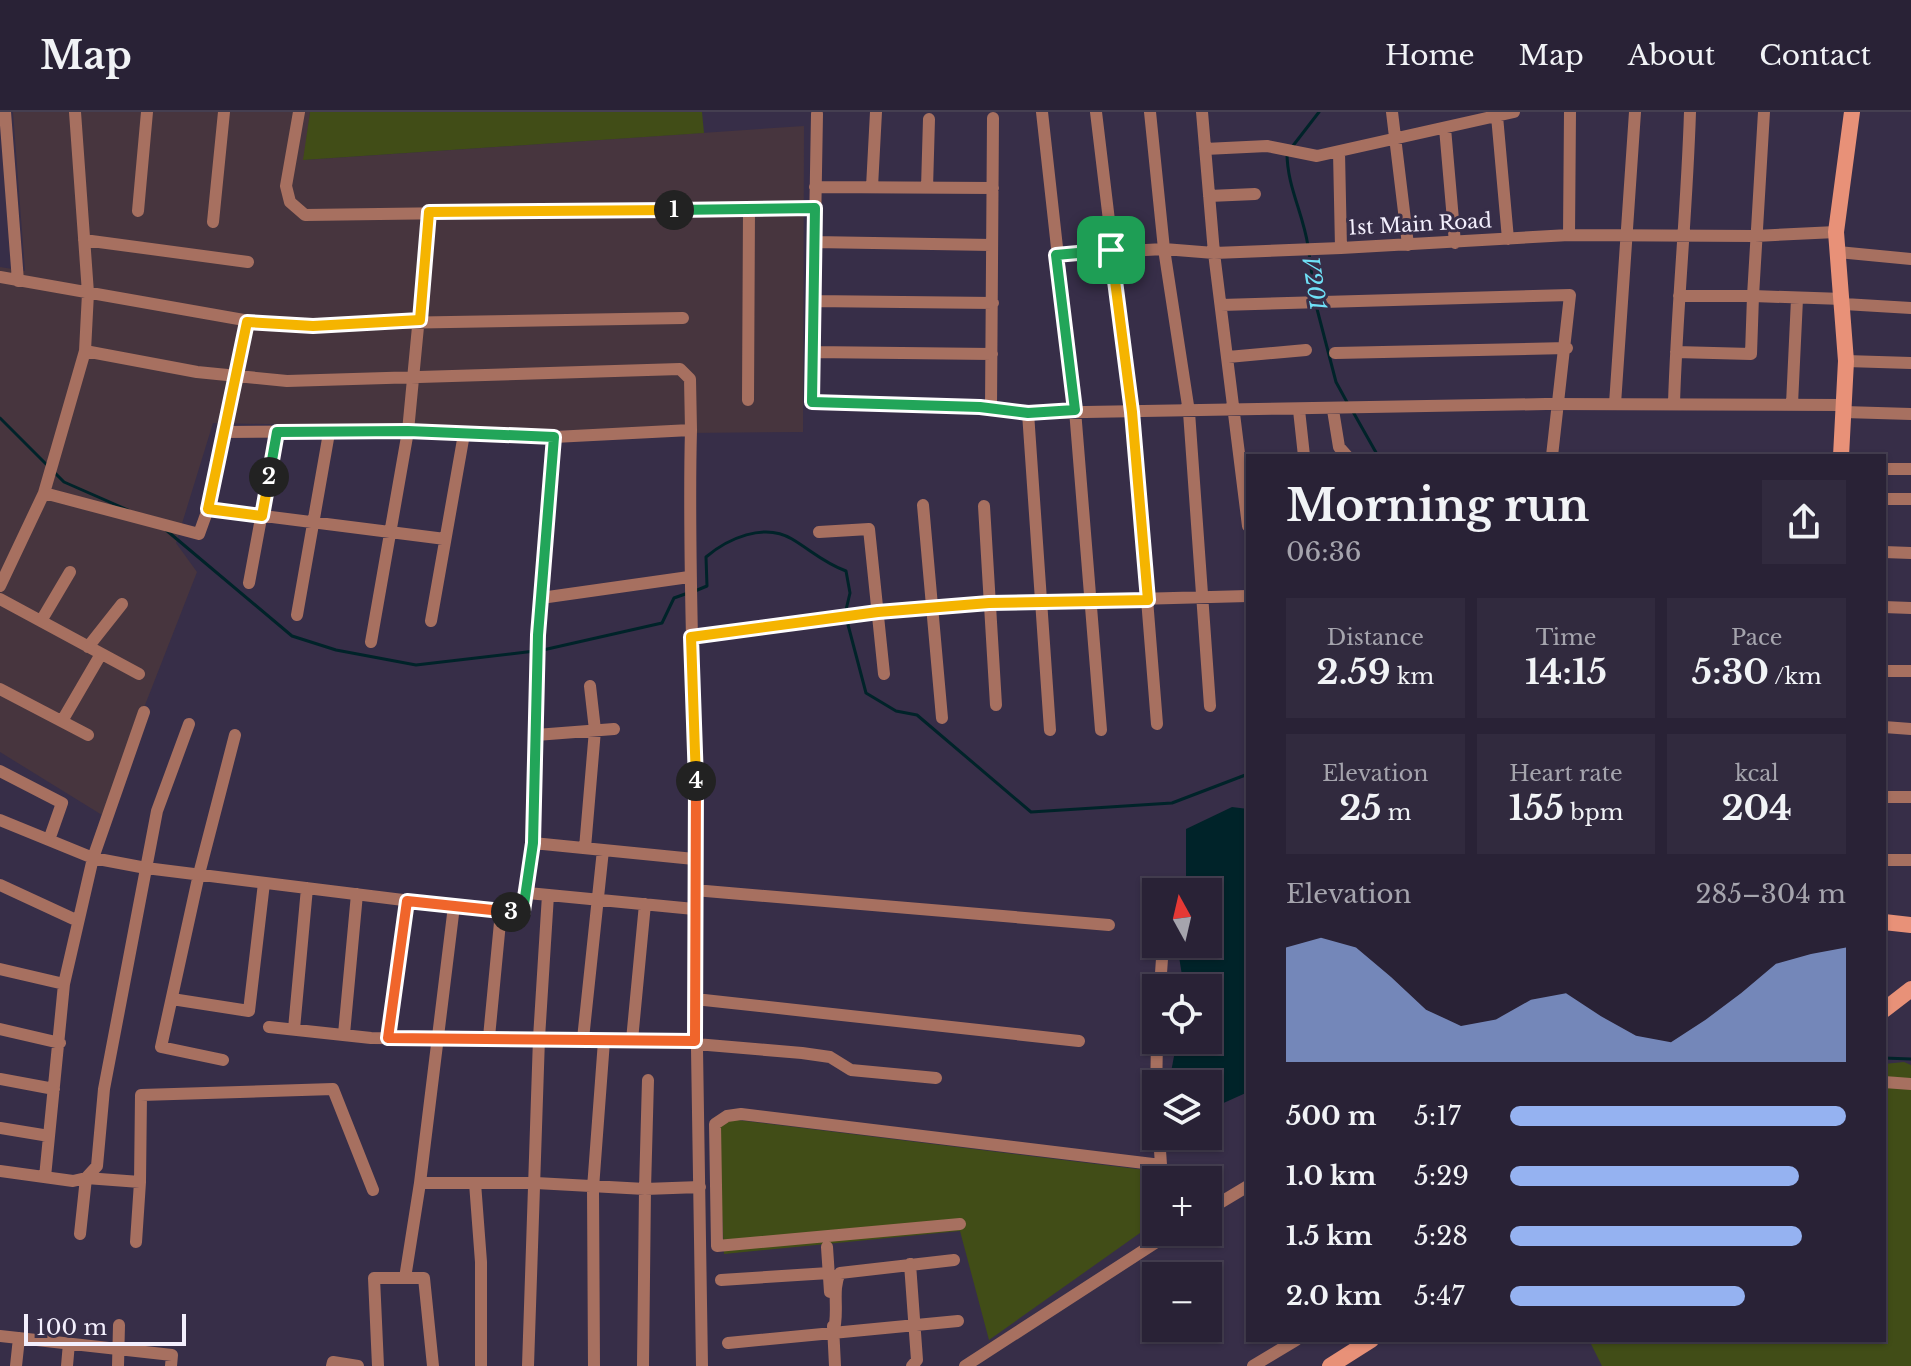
<!DOCTYPE html>
<html lang="en">
<head>
<meta charset="utf-8">
<style>
	:root { --surface:#292236; --page:#312a3e; --text:#f1f3f6; --muted:#a5a4ad; --line:#453f51; --accent:#95b2f1 }
	body { margin:0; font-family:"Libre Baskerville",serif; background:var(--page); color:var(--text); height:100vh; display:flex; flex-direction:column; font-size:30px; white-space:nowrap }
	* { box-sizing:border-box; margin:0 }
	p { font-size:26px; color:var(--muted) }
	.icon { flex:none; width:44px; height:44px; fill:none; stroke:currentColor; stroke-width:2; stroke-linecap:round; stroke-linejoin:round }
	.map { position:relative; flex:1; overflow:hidden }
	.sheet { position:absolute; left:1246px; top:342px; width:640px; height:888px; display:flex; flex-direction:column; background:var(--surface); border-radius:0px; box-shadow:0 2px 6px #0004,0 0 0 2px var(--line) }
	.sheet>* { flex:none }
	.needle { width:52px; rotate:352deg }
	.buttons { position:absolute; left:1142px; top:766px; display:grid; gap:16px }
	.buttons a { display:grid; place-items:center; width:80px; height:80px; border-radius:0px; background:var(--surface); box-shadow:0 2px 6px #0004,0 0 0 2px var(--line); font-size:40px }
	.scale { position:absolute; left:24px; bottom:20px; width:162px; box-sizing:border-box; padding-left:8px; border:4px solid #f3effd; border-top:0; font-size:22px; line-height:28px; white-space:nowrap; color:#f3effd; -webkit-text-stroke:6px #372e48; paint-order:stroke }
	.pin { position:absolute; display:grid; place-items:center; width:68px; height:68px; color:#fff; margin:-34px; border-radius:16px; box-shadow:0 4px 12px #0006 }
	.km { position:absolute; width:40px; height:40px; margin:-20px; border-radius:50%; background:#222; color:#fff; font-size:22px; line-height:40px; text-align:center }
	.round { display:grid; place-items:center; flex:none; width:84px; height:84px; border-radius:0px; background:var(--page) }
	.head { display:flex; align-items:center; justify-content:space-between; height:136px; padding:0 40px }
	h1 { font-size:44px; font-weight:800; line-height:60px }
	.figures { display:grid; grid-template-columns:repeat(3,1fr); gap:12px; height:136px; padding:8px 40px }
	.figures div { display:grid; align-content:center; border-radius:0px; background:var(--page); text-align:center }
	.figures b { font-size:34px; font-weight:800 }
	.figures small { font-size:22px; font-weight:400 }
	.figures p { font-size:22px }
	.chart { height:224px; padding:16px 40px }
	.chart p { display:flex; justify-content:space-between }
	.chart svg { width:100%; height:144px; margin-top:8px; fill:var(--accent); opacity:.7 }
	ul { padding:0 40px; list-style:none; font-size:26px }
	li { display:grid; grid-template-columns:128px 96px 1fr; align-items:center; height:60px }
	li i { height:20px; border-radius:10px; background:var(--accent) }
	header { display:flex; align-items:center; gap:48px; box-sizing:border-box; height:112px; padding:0 40px; background:var(--surface); border-bottom:2px solid var(--line) }
	header strong { font-size:38px }
	nav { display:flex; gap:44px; margin-inline-start:auto; font-size:28px }
	.map>svg:first-child { display:block }
	.industrial { fill:#47353e }
	.green { fill:#414d17 }
	.water { fill:#002329 }
	.lines { fill:none; stroke-linecap:round; stroke-linejoin:round }
	.stream { stroke:#002329; stroke-width:3 }
	.street { stroke:#a77060; stroke-width:12 }
	.secondary { stroke:#e89178; stroke-width:16 }
	.split-1-casing { stroke:#fff; stroke-width:16 }
	.split-2-casing { stroke:#fff; stroke-width:16 }
	.split-3-casing { stroke:#fff; stroke-width:16 }
	.split-4-casing { stroke:#fff; stroke-width:16 }
	.split-5-casing { stroke:#fff; stroke-width:16 }
	.split-1 { stroke:#22a559; stroke-width:10 }
	.split-2 { stroke:#f5b400; stroke-width:10 }
	.split-3 { stroke:#22a559; stroke-width:10 }
	.split-4 { stroke:#f0652b; stroke-width:10 }
	.split-5 { stroke:#f5b400; stroke-width:10 }
	.labels { text-anchor:middle; dominant-baseline:central; stroke-width:6; stroke-linejoin:round; paint-order:stroke }
	.street-label { font-size:20px; fill:#f3effd; stroke:#372e48 }
	.water-label { font-size:22px; font-style:italic; fill:#6fe1f7; stroke:#372e48 }
</style>
</head>
<body>
<header>
<strong>Map</strong>
<nav><a>Home</a><a>Map</a><a>About</a><a>Contact</a></nav>
</header>
<div class="map">
<svg width="1911" height="1254" viewBox="0 0 1911 1254">
	<rect width="100%" height="100%" fill="#372e48"/>
	<path class="industrial" d="M13,0H310L304,48L804,14L803,320L686,321L213,311L176,431L197,460L102,703L0,640V155L25,159Z"/>
	<path class="green" d="M310,0H702L704,21L303,48Z
		M1904,950L1911,953V1254H1602L1589,1228H1884V952Z
		M729,1007L1145,1058L1140,1121L989,1228L960,1119L724,1142L718,1016Z"/>
	<path class="water" d="M1232,695L1248,697V980L1208,998V972L1169,971L1177,928H1208V876H1184L1177,832H1208V780H1182L1186,764V717Z"/>
	<g class="lines">
		<path class="stream" d="M1292,35L1319,0
			M1287,41C1287,74 1303,101 1308,134
			M1309,141L1315,185
			M1316,193L1336,270L1348,292
			M1352,298L1378,344
			M0,306L48,354
			M54,360L64,370L128,398
			M166,418L292,524L336,538L416,553L535,539
			M695,479L707,474L706,445C727,427 764,410 792,427C812,439 824,451 846,459L850,481L845,502
			M847,509L866,581L896,599L917,603L1031,700L1172,691L1248,662
			M543,538L662,511L674,486L688,481
			M1884,946L1911,947"/>
		<path class="street" d="M5,0L18,169
			M299,0L286,74L290,90L305,103L815,96
			M1042,0L1075,298L1101,618
			M1096,0L1132,300L1157,612
			M1150,0L1164,137L1189,300L1210,594
			M1202,0L1214,141L1248,414
			M1392,0L1408,133
			M817,2L812,290L980,295L1028,301L1546,292L1843,293
			M1497,4L1508,127
			M1445,16L1455,131
			M1205,37L1267,34L1317,44L1514,0
			M1339,40L1341,136
			M815,75L993,76
			M872,75L876,0
			M927,76L929,7
			M1209,84L1255,82
			M138,99L147,0
			M213,110L224,0
			M1569,123L1570,0
			M84,128L248,150
			M814,130L992,133
			M1838,140L1911,147
			M1056,143L1164,137L1214,141L1341,136L1569,123L1755,124L1836,120
			M0,165L272,213L683,206
			M1679,184H1753L1764,0
			M812,189L993,191
			M1844,192L1911,196
			M1221,193L1570,183L1552,344
			M85,239L197,260L287,269L680,257L690,267L691,318
			M811,240L992,242
			M1676,240L1751,242L1753,184L1843,187
			M1335,241L1567,236
			M1228,245L1306,238
			M1846,249L1911,251
			M748,288L749,97
			M1674,291C1677,194 1687,97 1690,0
			M1615,292L1635,0
			M1792,292L1797,187
			M991,296L993,6
			M1299,298L1304,344
			M1333,298L1339,335L1347,344
			M1844,300L1911,302
			M1028,301L1050,618
			M224,320L408,319L554,325L691,318C687,461 697,604 694,747
			M554,325L538,523L533,731L694,747L702,1254
			M1884,357H1911
			M44,381L199,422L208,397L247,210
			M1884,387H1911
			M923,393L942,606
			M984,394L996,593
			M208,397L445,427
			M819,420L869,417L884,562
			M1884,440L1911,441
			M249,471L277,320
			M0,474L44,381L85,239L88,181L75,0
			M541,486L689,465
			M0,487L139,562
			M1884,495L1911,496
			M297,503L329,321
			M41,509L70,460
			M431,509L464,322
			M691,525L878,500L989,491L1248,484
			M371,530L408,319L429,100
			M88,535L122,492
			M1884,559H1911
			M0,577L88,623
			M62,609L101,542
			M1884,615L1911,617
			M536,623L614,617
			M0,659L62,691L49,728
			M1884,685H1911
			M0,708L93,746L146,756L508,801L523,799L528,781
			M533,731L528,781L694,797
			M585,736L595,618L590,574
			M1884,748H1911
			M0,773L78,809
			M694,778L1109,813
			M645,792L632,928L695,929
			M454,794L420,1071H536L645,1077L643,1254
			M0,857L64,872
			M1160,876L1163,832
			M172,887L249,899L264,771
			M695,887L1079,929
			M269,915L371,926L632,928
			M0,917L60,931
			M294,917L307,776
			M344,922L357,782
			M489,925L501,800
			M388,926L407,789
			M583,927L603,738
			M696,932L802,941L830,945L851,958L936,966
			M223,948L161,935L199,762L235,623
			M0,967L54,977
			M648,968L645,1077L700,1075
			M1884,970L1911,972
			M1156,985L1157,928
			M0,1016L49,1024
			M0,1059L73,1069L86,1066L97,1054L104,977L157,699L189,612
			M45,1065L64,872L93,746L144,600
			M475,1071L481,1150V1254
			M1208,1098L1248,1074
			M960,1112L717,1134L715,1012L727,1004L741,1002L1161,1053L1159,1024
			M80,1122L86,1066L140,1070L141,983L333,977L373,1078
			M136,1130L140,1070
			M1153,1132L1156,1101
			M827,1135L830,1180
			M910,1152L917,1248L912,1254
			M405,1166L420,1071
			M721,1168L829,1161
			M833,1214L835,1254
			M833,1221C840,1202 831,1178 840,1161L954,1148
			M0,1224L172,1243L171,1254
			M728,1231L958,1209
			M16,1254L19,1226
			M67,1254L69,1231
			M118,1254L119,1213
			M332,1254L333,1250L358,1254
			M378,1254L374,1166H424L433,1254
			M528,1254L539,926L548,783
			M594,1254L593,1076L604,929
			M965,1254L1172,1120
			M1253,1254L1296,1228"/>
		<path class="secondary" d="M1841,344L1846,249L1836,120L1852,0
			M1884,810L1911,813
			M1884,898L1911,877
			M1330,1254L1371,1228"/>
	</g>
	<g class="lines">
		<g class="split-1-casing">
			<path id="split-1" d="M674,98L815,96L812,290L980,295L1028,301L1075,298L1056,143L1111,138"/>
		</g>
		<g class="split-2-casing">
			<path id="split-2" d="M269,365L262,404L208,397L247,210L313,214L420,208L429,100L674,98"/>
		</g>
		<g class="split-3-casing">
			<path id="split-3" d="M269,365L277,320L408,319L554,325L538,523L533,731L523,799L511,800"/>
		</g>
		<g class="split-4-casing">
			<path id="split-4" d="M511,800L407,789L388,926L695,929L696,669"/>
		</g>
		<g class="split-5-casing">
			<path id="split-5" d="M696,669L691,525L878,500L989,491L1148,488L1132,300L1111,138"/>
		</g>
		<use href="#split-1" class="split-1"/>
		<use href="#split-2" class="split-2"/>
		<use href="#split-3" class="split-3"/>
		<use href="#split-4" class="split-4"/>
		<use href="#split-5" class="split-5"/>
	</g>
	<g class="labels">
		<g class="street-label">
			<text transform="translate(1420 112) rotate(-3)">1st Main Road</text>
		</g>
		<g class="water-label">
			<text transform="translate(1314 171) rotate(81)">V201</text>
		</g>
	</g>
</svg>
<div class="buttons">
<a><svg class="needle" viewBox="-14 -14 28 28"><path d="M0-13l5 13h-10z" fill="#e53935"/><path d="M0 13l5-13h-10z" fill="#a5a4ad"/></svg></a>
<a><svg class="icon" aria-label="locate" viewBox="0 0 24 24"><circle cx="12" cy="12" r="6"/><path d="M12 2v4M12 18v4M2 12h4M18 12h4"/></svg></a>
<a><svg class="icon" aria-label="layers" viewBox="0 0 24 24"><path d="M12 4l9 5-9 5-9-5zM3 14l9 5 9-5"/></svg></a>
<a>+</a>
<a>−</a>
</div>
<div class="scale">100 m</div>
<div class="pin" style="left:1111px;top:138px;background:#1e9e55"><svg class="icon" aria-label="arrive" viewBox="0 0 24 24"><path d="M6 21V4h12l-3 4 3 4H6"/></svg></div>
<b class="km" style="left:674px;top:98px">1</b>
<b class="km" style="left:269px;top:365px">2</b>
<b class="km" style="left:511px;top:800px">3</b>
<b class="km" style="left:696px;top:669px">4</b>
<section class="sheet">
<div class="head"><div><h1>Morning run</h1><p>06:36</p></div><a class="round"><svg class="icon" aria-label="share" viewBox="0 0 24 24"><path d="M12 15V3M7 8l5-5 5 5M5 13v7h14v-7"/></svg></a></div>
<div class="figures">
<div><p>Distance</p><b>2.59<small> km</small></b></div>
<div><p>Time</p><b>14:15</b></div>
<div><p>Pace</p><b>5:30<small> /km</small></b></div>
</div>
<div class="figures">
<div><p>Elevation</p><b>25<small> m</small></b></div>
<div><p>Heart rate</p><b>155<small> bpm</small></b></div>
<div><p>kcal</p><b>204</b></div>
</div>
<div class="chart"><p><span>Elevation</span>285–304 m</p>
<svg viewBox="0 0 160 44" preserveAspectRatio="none"><path d="M0 44V9L10 6L20 9L30 18L40 28L50 33L60 31L70 25L80 23L90 30L100 36L110 38L120 31L130 23L140 14L150 11L160 9V44z"/></svg>
</div>
<ul>
<li><b>500 m</b>5:17<i style="width:100%"></i></li>
<li><b>1.0 km</b>5:29<i style="width:86%"></i></li>
<li><b>1.5 km</b>5:28<i style="width:87%"></i></li>
<li><b>2.0 km</b>5:47<i style="width:70%"></i></li>
</ul>
</section>
</div>
</body>
</html>
